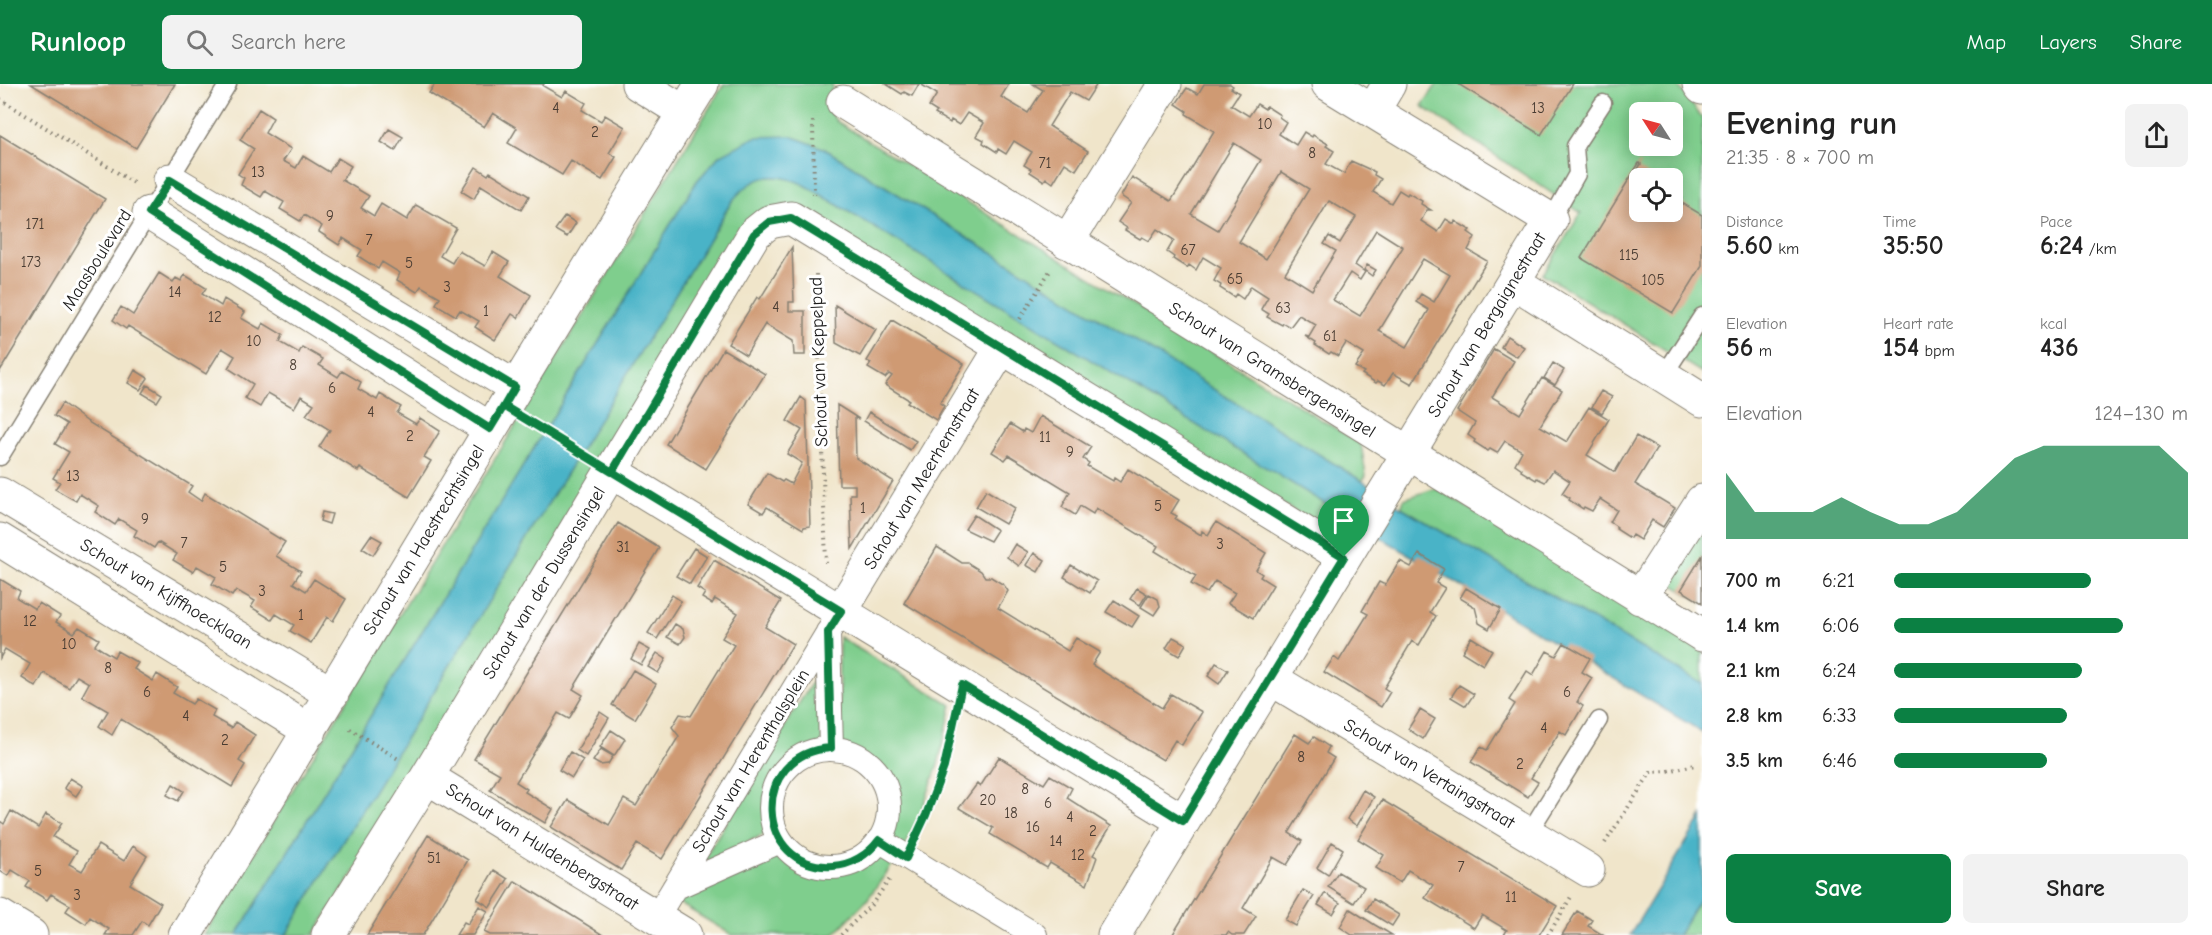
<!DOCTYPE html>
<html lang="en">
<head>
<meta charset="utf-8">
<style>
	:root { --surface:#fff; --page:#f2f2f2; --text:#222; --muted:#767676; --accent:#0b8043 }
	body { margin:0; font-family:"Comic Neue",sans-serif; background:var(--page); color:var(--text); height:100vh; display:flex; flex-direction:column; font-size:22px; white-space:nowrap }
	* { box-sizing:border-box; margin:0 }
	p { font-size:20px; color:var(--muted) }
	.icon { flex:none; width:33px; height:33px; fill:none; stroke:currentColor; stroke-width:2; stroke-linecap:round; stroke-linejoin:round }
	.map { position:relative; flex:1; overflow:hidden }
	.panel { display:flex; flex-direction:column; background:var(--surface); width:510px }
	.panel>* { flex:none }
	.needle { width:39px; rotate:306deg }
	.tools { position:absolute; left:1629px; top:18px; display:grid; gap:12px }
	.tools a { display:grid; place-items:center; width:54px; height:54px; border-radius:9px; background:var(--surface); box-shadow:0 3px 15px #0003; font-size:30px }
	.pin { position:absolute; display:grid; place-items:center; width:51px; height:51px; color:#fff; margin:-62px -26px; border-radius:50% 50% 50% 0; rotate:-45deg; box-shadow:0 0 6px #0007 }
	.pin .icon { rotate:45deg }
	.round { display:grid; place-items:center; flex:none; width:63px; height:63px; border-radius:9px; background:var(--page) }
	.summary { display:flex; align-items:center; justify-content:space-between; height:102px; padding:0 24px }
	h1 { font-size:33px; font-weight:700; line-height:45px }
	.stats { display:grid; grid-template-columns:repeat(3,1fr); gap:9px; height:102px; padding:6px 24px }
	.stats div { display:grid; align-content:center }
	.stats b { font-size:26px; font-weight:700 }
	.stats small { font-size:16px; font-weight:400 }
	.stats p { font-size:16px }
	.chart { height:168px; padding:12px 24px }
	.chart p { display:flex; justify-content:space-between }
	.chart svg { width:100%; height:108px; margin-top:6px; fill:var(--accent); opacity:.7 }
	.primary-button { display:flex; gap:12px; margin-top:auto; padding:12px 24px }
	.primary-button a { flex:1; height:69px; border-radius:9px; background:var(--accent); color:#fff; font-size:24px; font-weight:700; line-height:69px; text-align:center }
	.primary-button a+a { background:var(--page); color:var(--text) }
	ul { padding:0 24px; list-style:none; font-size:20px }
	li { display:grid; grid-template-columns:96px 72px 1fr; align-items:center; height:45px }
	li i { height:15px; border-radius:8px; background:var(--accent) }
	header { display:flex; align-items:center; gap:36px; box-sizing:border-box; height:84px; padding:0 30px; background:var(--accent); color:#fff }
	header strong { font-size:28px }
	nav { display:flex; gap:33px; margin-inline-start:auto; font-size:21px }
	.search { width:420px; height:54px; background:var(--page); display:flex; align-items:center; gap:15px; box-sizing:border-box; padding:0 21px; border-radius:9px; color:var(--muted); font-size:22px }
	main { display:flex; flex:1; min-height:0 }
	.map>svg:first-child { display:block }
	.green { fill:#7fce8d; stroke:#4e7554; stroke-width:1.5; fill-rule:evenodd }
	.water { fill:#49b3c7; stroke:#326872; stroke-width:1.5 }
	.building { fill:#cf9a73; fill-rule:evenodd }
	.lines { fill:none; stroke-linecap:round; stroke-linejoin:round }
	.service-casing { stroke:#868073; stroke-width:19 }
	.pedestrian-casing { stroke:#868073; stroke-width:26 }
	.minor-casing { stroke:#868073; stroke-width:35 }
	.path { stroke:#868073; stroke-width:4; stroke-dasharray:1.5 4.5; stroke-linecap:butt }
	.service { stroke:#fff; stroke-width:16 }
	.pedestrian { stroke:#fff; stroke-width:24 }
	.minor { stroke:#fff; stroke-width:33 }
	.route-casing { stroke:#fff; stroke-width:12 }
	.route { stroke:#0b8043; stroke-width:8 }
	.labels { text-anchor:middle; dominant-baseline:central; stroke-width:6; stroke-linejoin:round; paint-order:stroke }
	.number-label { font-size:15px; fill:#493c32 }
	.street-label { font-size:18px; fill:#1c1c1c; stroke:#fff }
</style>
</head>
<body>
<header>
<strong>Runloop</strong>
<div class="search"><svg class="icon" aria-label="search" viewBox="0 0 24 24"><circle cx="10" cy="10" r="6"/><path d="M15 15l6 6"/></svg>Search here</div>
<nav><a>Map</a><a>Layers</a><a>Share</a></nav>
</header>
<main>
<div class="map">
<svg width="1702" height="851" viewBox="0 0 1702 851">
	<rect width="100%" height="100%" fill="#fff"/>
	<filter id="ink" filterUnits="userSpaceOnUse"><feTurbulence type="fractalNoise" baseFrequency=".0167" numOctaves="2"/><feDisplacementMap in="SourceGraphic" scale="12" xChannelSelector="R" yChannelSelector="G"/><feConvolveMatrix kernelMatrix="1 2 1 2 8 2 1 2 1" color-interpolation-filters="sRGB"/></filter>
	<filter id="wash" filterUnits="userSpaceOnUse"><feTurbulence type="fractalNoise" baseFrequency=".008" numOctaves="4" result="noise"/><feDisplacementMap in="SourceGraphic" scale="24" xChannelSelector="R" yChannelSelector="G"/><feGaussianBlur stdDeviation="1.35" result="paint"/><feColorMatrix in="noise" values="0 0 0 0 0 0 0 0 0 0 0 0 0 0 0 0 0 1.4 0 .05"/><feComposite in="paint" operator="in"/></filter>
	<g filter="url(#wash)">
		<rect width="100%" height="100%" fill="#f0e5ca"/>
		<path class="green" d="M724,0H833L828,24L836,37L1361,360L1366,392L1362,397L823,64L790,52L719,72L697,97L237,851H204Z
			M1437,0H1677L1702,34V289L1543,190L1581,129L1422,22ZM1640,28H1672V62H1640ZM1640,94H1672V128H1640Z
			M763,93H788L805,101L1342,430L1309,436L783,121L314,851H286L732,117L744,103Z
			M1436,404L1702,567V600L1401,423L1404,415Z
			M1702,433V519L1667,497Z
			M839,553L952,621L938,681L921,729L904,764L883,750C898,708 880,678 839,665Z
			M820,585L822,665C781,678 765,703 775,745L700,781Z
			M784,761C813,789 845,789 874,763L895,777L867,816L833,851H732L677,818L684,808Z
			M1702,811V851H1678Z"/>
		<path class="water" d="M790,52L823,64L1362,397L1401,423L1702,600V648L1342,430L805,101C773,87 755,90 732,117L286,851H237L697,97L719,72L755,53Z
			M1702,732V811L1678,851H1630Z"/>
		<g id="blocks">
			<path class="building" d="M31,0H175L136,64Z
				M435,0H544L543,2L562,13L566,7L586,19L582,26L601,37L605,31L625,43L609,69L616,73L602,96L571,77L562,91L508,59L517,44L493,29L484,43L429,9Z
				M886,0H919L912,12L904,8L902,10Z
				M920,0H1009L1001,13L1028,29L1043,6L1033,0H1097L1086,17L1070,8L1049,42L1088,67L1076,86L1065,79L1053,99L1046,94L1044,97L1030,88L1031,85L1024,81L1032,68L1014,57L1006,70L998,65L997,68L983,59L984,56L976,52L984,39L967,29L959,41L951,36L950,39L935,30L937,28L929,23L937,10Z
				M1204,0H1230L1233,2L1231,4L1239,9L1231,21L1249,32L1257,20L1265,25L1266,22L1280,31L1279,33L1286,38L1279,50L1296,61L1304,48L1312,53L1313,51L1328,60L1326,62L1334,67L1326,80L1344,90L1351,77L1375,88L1374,91L1381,95L1373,108L1391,119L1399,106L1407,111L1408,109L1422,117L1421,120L1431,126H1427L1421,137L1438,148L1446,135L1454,140L1455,137L1470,146L1468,148L1475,153L1468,166L1487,177L1412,300L1393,289L1385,301L1378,297L1376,299L1362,290L1364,288L1355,283L1364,270L1346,259L1338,272L1331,268L1329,270L1315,261L1316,259L1305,252L1309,253L1316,241L1299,231L1290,243L1283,239L1282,241L1267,233L1269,230L1261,225L1268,213L1251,202L1243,215L1236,210L1234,213L1220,204L1221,201L1214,197L1221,184L1203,173L1196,186L1189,181L1187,184L1173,175L1174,173L1167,168L1174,156L1157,145L1149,157L1142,153L1140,155L1125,146L1127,144L1118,138L1131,119L1121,112L1132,93L1171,117L1193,82L1214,47L1186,30L1187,27L1176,20L1187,4L1198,10ZM1234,59L1261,76L1218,146L1191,130ZM1281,88L1309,105L1266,175L1239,158ZM1329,117L1356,133L1340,159L1329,152L1324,160L1336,167L1312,206L1285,189ZM1376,146L1403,163L1360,232L1333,216L1350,189L1360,196L1365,188L1355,181ZM1423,175L1450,191L1434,218L1421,210L1416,218L1429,226L1407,263L1379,247Z
				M1458,0H1573L1541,51Z
				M259,25L273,34L265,49L291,65L283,77L296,84L303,72L329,88L338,74L351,82L342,96L369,112L361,124L374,132L381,120L407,136L416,121L456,144L440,172L452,179L459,167L485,182L493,168L509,178L500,192L531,211L518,234L512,230L495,256L475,243L479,237L460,226L456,232L436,220L440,213L421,202L417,208L397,196L400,189L382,178L378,185L358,172L362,166L343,154L339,161L319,148L322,142L304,131L300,137L280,125L284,118L265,107L261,113L241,101L244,94L238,90L254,65L240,56Z
				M389,45L403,53L395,67L381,58Z
				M0,51L105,115L0,287Z
				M1639,79L1641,80L1638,85L1653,94H1640V128H1672V106L1683,113L1680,118L1702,131V182L1673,229L1581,174Z
				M476,83L488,91L490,88L529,112L521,126L481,101L474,115L461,107Z
				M565,132L576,139L567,153L555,146Z
				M792,163L794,218H789V227H805V271H794L793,257L765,240L746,271L728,260L757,213L760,215Z
				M1367,181L1376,186L1372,192L1364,186Z
				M159,189L173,198L176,194L181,197L185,191L206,204L202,210L221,222L224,215L245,228L241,234L260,245L263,239L283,251L280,258L299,269L302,263L323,275L319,281L338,293L342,287L361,298L358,305L377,316L380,310L401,323L397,329L416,340L420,334L440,347L424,373L431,377L409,413L362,385L360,384L358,387L319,363L330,346L306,331L314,320L301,312L294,324L268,309L260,323L245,314L253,300L228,284L235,272L222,264L206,290L128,242L126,245L113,236L121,223L133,231Z
				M835,221L876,246L860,272L836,259Z
				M892,236L964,280L940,319L944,322L936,336L907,318L909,316L885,301L892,292L889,290L885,294L868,284L871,279L867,277Z
				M1507,252L1524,263L1517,273L1501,263Z
				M723,265L765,290L706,385L666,360Z
				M1494,265L1514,277L1492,313L1520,330L1542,294L1562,306L1540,342L1567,358L1589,323L1609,335L1587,371L1615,388L1636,352L1657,364L1635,400L1675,424L1663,443L1652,436L1640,456L1632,451L1630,454L1616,445L1617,443L1610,438L1617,426L1600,415L1592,427L1584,423L1583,425L1569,416L1570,414L1562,409L1570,397L1553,386L1545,398L1537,394L1536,396L1521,387L1522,385L1515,380L1522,367L1505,357L1497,369L1490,365L1488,367L1474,358L1475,356L1468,351L1475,339L1457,327Z
				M1553,279L1564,286L1555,301L1544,294Z
				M135,286L148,294L140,306L128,299Z
				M147,301L162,310L157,318L142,309Z
				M1601,307L1612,313L1602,329L1592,323Z
				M801,313L806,317L810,442L804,443L803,445L767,423L763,429L748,420L767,389L782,398L784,396L791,400L802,379L787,370L802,346L787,337Z
				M62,319L88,338L192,402L188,408L201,417L205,409L285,458L276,472L301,487L293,499L306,507L314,495L346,515L333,537L327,533L311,559L290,547L294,541L276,530L272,536L251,523L255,517L236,506L232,512L212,500L216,493L197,482L193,488L173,476L177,470L158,458L154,464L134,452L137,446L119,435L115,441L95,428L99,422L80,410L76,417L55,405L60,398L53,394L69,368L55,360L67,340L54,332Z
				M837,321L859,335L855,334L856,374L893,397L852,465L850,410H855V401H839Z
				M869,328L916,357L910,366L864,337Z
				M1040,332L1091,363L1083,375L1089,379L1087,382L1113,397L1114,394L1120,398L1128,385L1179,416L1171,429L1177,432L1175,435L1201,451L1202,447L1208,451L1216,438L1266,469L1256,486L1262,490L1260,493L1273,501L1253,534L1228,519L1235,509L1215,497L1207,509L1191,500L1196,492L1155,467L1158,462L1096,424L1093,430L1080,422L1075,431L1062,423L1070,408L1009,371L1005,376L992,368L1010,340L1023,348L1024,345L1031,349Z
				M986,406L1015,424L1005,440L976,423Z
				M322,428L332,430L329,440L320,437Z
				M974,431L997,446L990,457L965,445Z
				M618,439L659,464L573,605L583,611L569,635L558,629L516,698L527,705L525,708L553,725L545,739L490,706L500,690L474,675Z
				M371,451L382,457L373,471L362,464Z
				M1015,460L1028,468L1019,482L1007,473Z
				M937,463L962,479H968L981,487L985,493H991L1004,501L1008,507L998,524L1068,567L1076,554L1100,568L1092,581L1162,624L1171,610L1202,628L1182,661L1175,656L1163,676L904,519Z
				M694,464L707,472L690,500L676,492Z
				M1034,469L1045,476L1038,488L1026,481Z
				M1419,470L1444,485L1436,499L1445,504L1430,528L1436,532L1419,561L1412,557L1384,604L1390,608L1381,623L1324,588L1334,573L1339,577L1368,530L1362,527L1379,498L1385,501L1400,477L1411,483Z
				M1702,472V519L1681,506Z
				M714,476L781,517L765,543L793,560L662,775L637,760L621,786L551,743L568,716L609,741L624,715L636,722L679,652L672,643L680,630L691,632L734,561L722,554L738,529L715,515L712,520L702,514L705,509L697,504Z
				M1071,481L1097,497L1090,509L1064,493Z
				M0,495L20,507L17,514L35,525L39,519L60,532L56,538L74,549L79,543L99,555L95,561L104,567L114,573L117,567L138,579L134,585L153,597L157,590L177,603L173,609L192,620L196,615L215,626L212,633L231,644L235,638L255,651L239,677L245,681L232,703L121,635L112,651L99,642L108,627L82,612L89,599L77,592L69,604L44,589L36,603L22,594L30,580L5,565L0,574Z
				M1137,504L1147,510L1140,521L1130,515Z
				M1466,504L1501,525L1489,545L1479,539L1475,523L1460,514Z
				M1149,510L1158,515L1160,522L1154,531L1141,523Z
				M672,511L681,517L657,555L648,549Z
				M1114,516L1139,532L1132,543L1106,528Z
				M675,540L683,545L685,553L680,560L667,553Z
				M1173,553L1186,560L1179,572L1166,564Z
				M1471,553L1492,566L1483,581L1462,568Z
				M1564,559L1590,574L1582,588L1592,594L1577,618L1583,622L1566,651L1560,647L1531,694L1538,698L1528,713L1471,678L1481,663L1487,666L1515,620L1509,616L1527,587L1533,591L1547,567L1556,572Z
				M639,560L650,566L641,581L631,575Z
				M657,569L666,575L658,589L648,583Z
				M1216,579L1228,586L1219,600L1208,592Z
				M633,586L656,600L635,635L612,621Z
				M1459,601L1474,610L1466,622L1451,613Z
				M1420,626L1435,635L1423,655L1408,645Z
				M600,628L609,634L586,672L577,666Z
				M611,646L625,655L614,672L600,663Z
				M1295,650L1309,659L1314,653L1329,663L1326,669L1334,674L1289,749L1302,757L1287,781L1273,773L1243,824L1256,832L1244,851H1232L1228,848L1226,851H1175L1173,850Z
				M601,665L613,672L608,680L600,681L593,677Z
				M570,668L583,676L572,694L559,686Z
				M999,673L1044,700L1050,691L1072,704L1067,714L1111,742L1093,771L1097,773L1087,801L1050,779L1047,784L990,750L993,744L959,724L977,700L980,703Z
				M70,694L83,702L76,712L64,704Z
				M173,700L184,707L178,717L167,711Z
				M1363,706L1374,713L1357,742L1347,735Z
				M1382,716L1557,822L1539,851H1504L1507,846L1482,831L1474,844L1425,814L1433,801L1408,786L1400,799L1376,784L1384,771L1358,755Z
				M11,727L38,744L46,730L62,739L53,753L77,767L69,780L82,787L98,761L124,777L133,762L147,772L130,800L161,819L148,841L142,837L133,851H105L109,845L90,833L86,840L66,827L70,821L51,810L47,816L26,803L30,797L12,786L8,792L0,787V737L4,740Z
				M428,751L468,776L423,851H367Z
				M1332,758L1343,765L1328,791L1317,784Z
				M494,786L508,795L490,823L477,815Z
				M1338,788L1364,803L1354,819L1328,803Z
				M515,797L563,826L603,851H490L484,848Z
				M1303,806L1314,812L1296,842L1285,836Z
				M1325,809L1340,819L1333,830L1318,821Z
				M1373,815L1399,831L1392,842L1366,826Z
				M479,822L488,827L473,851H456L464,838L468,840Z
				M1350,825L1375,841L1392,851H1352L1340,843Z
				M1577,827L1592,836L1588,842L1603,851H1562Z"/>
		</g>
	</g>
	<g filter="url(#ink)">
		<use href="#blocks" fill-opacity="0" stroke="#868073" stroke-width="1.5"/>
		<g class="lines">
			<g class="service-casing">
				<path id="service" d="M1551,136L1577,90L1575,62L1603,19
					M1664,291L1702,232
					M0,373L228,0
					M1528,750L1599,636"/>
			</g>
			<g class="pedestrian-casing">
				<path id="pedestrian" d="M828,548L831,664
					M771 724a59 59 0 1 1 118 0a59 59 0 1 1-118 0Z
					M879,756L1035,851
					M674,804L780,757
					M656,834L841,527"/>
			</g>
			<g class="minor-casing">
				<path id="minor" d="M638,0L684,28
					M1699,0L1702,4
					M843,18L1702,551
					M1373,27L1389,0
					M170,96L515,303
					M149,129L490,345
					M1067,158L1165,0
					M1514,198L1702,316
					M612,388L1183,737
					M0,410L332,610
					M0,456L310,647
					M1640,514L1702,417
					M841,527L1002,263
					M1270,594L1588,786
					M427,693L685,851
					M0,832L31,851
					M185,851C358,568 526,282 702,0
					M328,851L427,693L754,150L769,138L791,134L1344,473
					M1114,851L1551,136L1328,0"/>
			</g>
			<path class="path" d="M0,15L134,99
				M813,37L814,110
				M816,190L826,479
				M1020,235L1051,185
				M533,340L583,371
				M350,645L400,676
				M918,748L944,683L955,635
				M1605,759L1651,688L1668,687L1695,681
				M841,851L872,820L890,795
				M1548,851L1571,813"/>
			<use href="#service" class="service"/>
			<use href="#pedestrian" class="pedestrian"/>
			<use href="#minor" class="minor"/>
		</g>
	</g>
	<g class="lines" filter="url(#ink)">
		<g class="route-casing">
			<path id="route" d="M1344,473L791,134L769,138L754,150L612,388L504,322L490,345L149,129L170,96L515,303L504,322L841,527L828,548L831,664C748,669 755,787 833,782C851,781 868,771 879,756L906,774L926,731L944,683L962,601L1183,737L1344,473"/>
		</g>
		<use href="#route" class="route"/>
	</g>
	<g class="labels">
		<g class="number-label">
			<text x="556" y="24">4</text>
			<text x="1538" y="24">13</text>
			<text x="1265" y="40">10</text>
			<text x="595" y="48">2</text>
			<text x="1312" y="69">8</text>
			<text x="1045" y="79">71</text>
			<text x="258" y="88">13</text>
			<text x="330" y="132">9</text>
			<text x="35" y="140">171</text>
			<text x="369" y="156">7</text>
			<text x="1188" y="166">67</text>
			<text x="1629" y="171">115</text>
			<text x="31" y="178">173</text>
			<text x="409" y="179">5</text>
			<text x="1235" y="195">65</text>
			<text x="1653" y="196">105</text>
			<text x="447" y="203">3</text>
			<text x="175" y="208">14</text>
			<text x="776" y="223">4</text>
			<text x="1283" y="224">63</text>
			<text x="486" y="227">1</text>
			<text x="215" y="233">12</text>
			<text x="1330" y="252">61</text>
			<text x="254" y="257">10</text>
			<text x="293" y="281">8</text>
			<text x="332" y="304">6</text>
			<text x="371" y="328">4</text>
			<text x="410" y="352">2</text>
			<text x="1045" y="353">11</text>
			<text x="1070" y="368">9</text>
			<text x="73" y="392">13</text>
			<text x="1158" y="422">5</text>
			<text x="863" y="424">1</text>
			<text x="145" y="435">9</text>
			<text x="184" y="459">7</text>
			<text x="1220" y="460">3</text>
			<text x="623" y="463">31</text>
			<text x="223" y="483">5</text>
			<text x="262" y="507">3</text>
			<text x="301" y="531">1</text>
			<text x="30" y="537">12</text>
			<text x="69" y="560">10</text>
			<text x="108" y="584">8</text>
			<text x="147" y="608">6</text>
			<text x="1567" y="608">6</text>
			<text x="186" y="632">4</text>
			<text x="1544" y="644">4</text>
			<text x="225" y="656">2</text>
			<text x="1301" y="673">8</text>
			<text x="1520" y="680">2</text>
			<text x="1025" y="705">8</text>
			<text x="988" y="716">20</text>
			<text x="1048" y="719">6</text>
			<text x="1011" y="729">18</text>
			<text x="1070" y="733">4</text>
			<text x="1033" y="743">16</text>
			<text x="1093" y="747">2</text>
			<text x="1056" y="757">14</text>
			<text x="1078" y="771">12</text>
			<text x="434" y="774">51</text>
			<text x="1461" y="783">7</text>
			<text x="38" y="787">5</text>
			<text x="77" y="811">3</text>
			<text x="1511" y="813">11</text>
		</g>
		<g class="street-label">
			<text transform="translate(97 176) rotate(-58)">Maasboulevard</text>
			<text transform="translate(1487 241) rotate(-59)">Schout van Bergaignestraat</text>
			<text transform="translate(819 278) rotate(-92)">Schout van Keppelpad</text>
			<text transform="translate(1272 286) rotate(32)">Schout van Gramsbergensingel</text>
			<text transform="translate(922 395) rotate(-59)">Schout van Meerhemstraat</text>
			<text transform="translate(424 456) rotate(-59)">Schout van Haestrechtsingel</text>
			<text transform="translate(544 499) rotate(-59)">Schout van der Dussensingel</text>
			<text transform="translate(166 510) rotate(31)">Schout van Kijffhoecklaan</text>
			<text transform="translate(751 677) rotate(-59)">Schout van Herenthalsplein</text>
			<text transform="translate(1429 690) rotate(31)">Schout van Vertaingstraat</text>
			<text transform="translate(542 763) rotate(32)">Schout van Huldenbergstraat</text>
		</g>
	</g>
</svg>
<div class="tools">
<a><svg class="needle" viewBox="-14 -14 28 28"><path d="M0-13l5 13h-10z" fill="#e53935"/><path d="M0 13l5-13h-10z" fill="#767676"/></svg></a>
<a><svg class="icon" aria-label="locate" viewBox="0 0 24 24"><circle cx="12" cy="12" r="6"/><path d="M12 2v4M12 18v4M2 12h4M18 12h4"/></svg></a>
</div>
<div class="pin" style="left:1344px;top:473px;background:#1e9e55"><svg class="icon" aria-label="arrive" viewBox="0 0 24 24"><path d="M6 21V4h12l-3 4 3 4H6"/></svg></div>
</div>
<section class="panel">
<div class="summary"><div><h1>Evening run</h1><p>21:35 · 8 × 700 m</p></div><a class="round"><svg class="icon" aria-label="share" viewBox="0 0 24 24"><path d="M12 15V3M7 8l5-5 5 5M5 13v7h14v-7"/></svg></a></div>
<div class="stats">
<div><p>Distance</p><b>5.60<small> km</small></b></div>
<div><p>Time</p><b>35:50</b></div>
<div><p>Pace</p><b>6:24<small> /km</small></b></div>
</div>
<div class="stats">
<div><p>Elevation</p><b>56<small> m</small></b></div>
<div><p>Heart rate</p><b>154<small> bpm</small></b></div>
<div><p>kcal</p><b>436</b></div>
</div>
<div class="chart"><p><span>Elevation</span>124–130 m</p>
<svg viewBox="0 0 160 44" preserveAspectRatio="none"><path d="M0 44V17L10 33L20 33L30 33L40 27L50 33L60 38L70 38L80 33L90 22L100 11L110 6L120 6L130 6L140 6L150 6L160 17V44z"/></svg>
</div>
<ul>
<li><b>700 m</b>6:21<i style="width:67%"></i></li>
<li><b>1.4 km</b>6:06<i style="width:78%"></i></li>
<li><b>2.1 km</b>6:24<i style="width:64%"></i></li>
<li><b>2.8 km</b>6:33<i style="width:59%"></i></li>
<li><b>3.5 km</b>6:46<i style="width:52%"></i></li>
</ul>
<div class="primary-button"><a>Save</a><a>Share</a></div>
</section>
</main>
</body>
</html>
